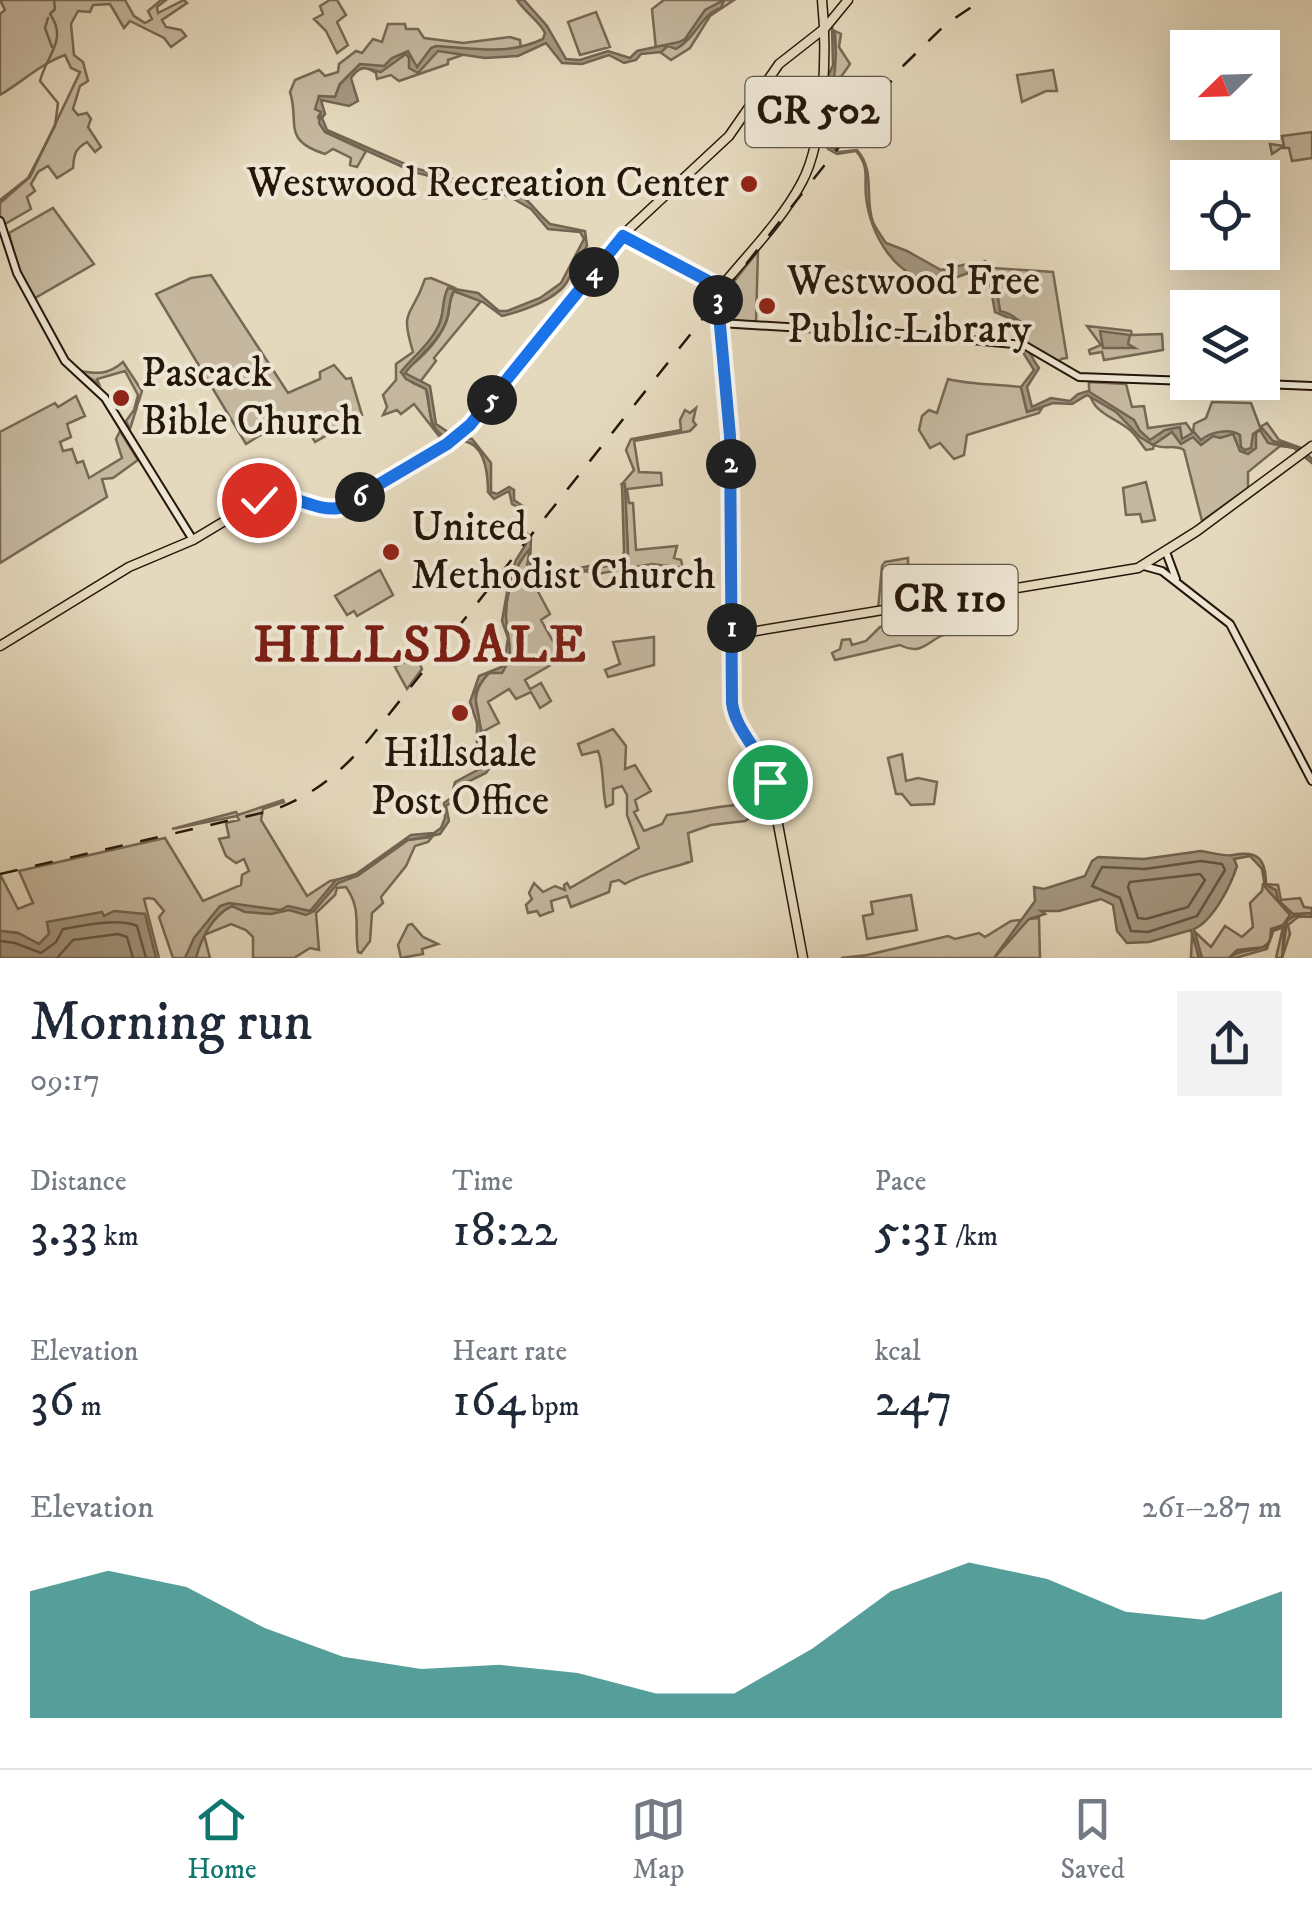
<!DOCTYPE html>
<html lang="en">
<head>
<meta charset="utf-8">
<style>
	:root { --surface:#fff; --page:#f2f2f3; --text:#1f2937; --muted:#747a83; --line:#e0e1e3; --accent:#0f766e }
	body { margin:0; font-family:"IM FELL DW Pica",serif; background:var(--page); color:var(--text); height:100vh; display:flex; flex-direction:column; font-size:38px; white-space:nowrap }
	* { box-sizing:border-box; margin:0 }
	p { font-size:32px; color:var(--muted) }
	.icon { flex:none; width:55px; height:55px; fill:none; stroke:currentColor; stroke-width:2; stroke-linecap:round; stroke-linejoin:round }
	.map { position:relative; height:958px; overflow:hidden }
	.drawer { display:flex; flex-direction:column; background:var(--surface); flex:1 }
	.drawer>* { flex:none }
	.needle { width:65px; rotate:247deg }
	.fabs { position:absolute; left:1170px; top:30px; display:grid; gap:20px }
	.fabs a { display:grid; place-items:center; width:110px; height:110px; border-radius:0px; background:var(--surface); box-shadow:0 10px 40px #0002; font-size:50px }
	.pin { position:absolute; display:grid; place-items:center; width:85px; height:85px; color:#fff; margin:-42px; border:5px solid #fff; border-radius:50%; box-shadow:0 2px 10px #0007 }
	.km { position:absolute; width:50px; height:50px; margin:-25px; border-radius:50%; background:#222; color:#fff; font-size:28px; line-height:50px; text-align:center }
	.round { display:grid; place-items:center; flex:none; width:105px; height:105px; border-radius:0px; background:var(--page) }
	.summary { display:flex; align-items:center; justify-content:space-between; height:170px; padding:0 30px }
	h1 { font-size:55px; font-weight:600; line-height:75px }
	.metrics { display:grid; grid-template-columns:repeat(3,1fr); gap:15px; height:170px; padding:10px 30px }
	.metrics div { display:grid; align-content:center }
	.metrics b { font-size:50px; font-weight:600 }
	.metrics small { font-size:28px; font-weight:400 }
	.metrics p { font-size:28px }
	.chart { height:280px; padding:20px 30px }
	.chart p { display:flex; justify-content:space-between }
	.chart svg { width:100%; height:180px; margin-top:10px; fill:var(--accent); opacity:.7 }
	.menu { display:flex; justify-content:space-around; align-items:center; height:140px; border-top:2px solid var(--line); background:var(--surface); font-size:28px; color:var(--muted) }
	.menu a { display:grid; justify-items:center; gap:5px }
	.menu .active { color:var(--accent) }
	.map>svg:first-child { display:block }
	.green { fill:#c5b89f; stroke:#766854; stroke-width:2.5 }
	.water { fill:#a49780; stroke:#726451; stroke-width:2.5 }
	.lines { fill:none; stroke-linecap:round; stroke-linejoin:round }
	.shore { stroke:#655745; stroke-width:2.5 }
	.stream { stroke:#726451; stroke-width:2.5 }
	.secondary-casing { stroke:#26170a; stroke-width:10 }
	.primary-casing { stroke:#26170a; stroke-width:11 }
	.secondary { stroke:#eee6d4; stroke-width:6 }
	.primary { stroke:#e5d9bd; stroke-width:8 }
	.rail { stroke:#26170a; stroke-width:2.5; stroke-dasharray:18 18; stroke-linecap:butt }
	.route-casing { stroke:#fff; stroke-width:20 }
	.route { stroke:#1a73e8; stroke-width:12 }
	.poi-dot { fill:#8f2418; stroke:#eee6d4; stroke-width:4 }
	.labels { text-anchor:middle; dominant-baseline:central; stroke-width:8; stroke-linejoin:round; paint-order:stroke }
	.shield { fill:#eee6d4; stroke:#625547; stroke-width:2.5 }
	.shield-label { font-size:40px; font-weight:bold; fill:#26170a }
	.poi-label { font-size:42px; fill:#26170a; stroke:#eee6d4; text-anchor:start }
	.district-label { font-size:52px; font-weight:bold; letter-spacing:2.5px; fill:#7a1f14; stroke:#eee6d4 }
</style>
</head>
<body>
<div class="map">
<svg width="1312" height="958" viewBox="0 0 1312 958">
	<rect width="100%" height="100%" fill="#e5d9bd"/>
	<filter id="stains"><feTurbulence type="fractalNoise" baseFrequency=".002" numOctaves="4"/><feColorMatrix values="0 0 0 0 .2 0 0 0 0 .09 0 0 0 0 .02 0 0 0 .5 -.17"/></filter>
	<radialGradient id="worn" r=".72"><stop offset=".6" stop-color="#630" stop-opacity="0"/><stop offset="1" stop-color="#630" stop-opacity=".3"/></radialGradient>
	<path class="green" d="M0,0H125L134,16L145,23L152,19L148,11L161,0H166L157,7L158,13L184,0L187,3L162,20L166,27L181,30L186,36L171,47L164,38L130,21L124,28L110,4L93,5L90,12L78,11L71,24L74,55L83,62L88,81L80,86L73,109L78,115L87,113L91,119L88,127L101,147L95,152L87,142C75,149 74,154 73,168L57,178L48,166L38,172L31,184L35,191L27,197L31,209L5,224L0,215V203L30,177L80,72L71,68L65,55C42,63 22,82 0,95V14L5,10Z
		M330,0H337L346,15L337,22L348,45L337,53L326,31L314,19L323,14L320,6Z
		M664,0H734L710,16L690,48L671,60L656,49L652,9Z
		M596,12L610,47L580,55L568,22Z
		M388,24H405L406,29H418L424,38L463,43L510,37L520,40L521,49L474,51L448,60V64L399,81L391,75L377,79L376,73L360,64L340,84L335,97L319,96L321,112L318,117L325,132L366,151L357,167L350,165L351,158L333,149L325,154C281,140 300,123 290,92L295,80L319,70L325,76L338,72L339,64L356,51L362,53L373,39L382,42Z
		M835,31L841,34L839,47L850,64L841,77L850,87L849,90L866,107L834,150L828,145C826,106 838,69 835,31Z
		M1053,70L1057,91H1046L1022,102L1017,75Z
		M1312,132V158L1292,161L1289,148H1281L1272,154L1270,144L1284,146L1282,136Z
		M53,208L94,264L35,298L19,272L9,233Z
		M758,251L756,323L723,319L721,298Z
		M993,268L1053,272L1067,358L1061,359L1058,365L1026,345L1020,321L1000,311Z
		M211,275L288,393L320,379V372L334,365L346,379L351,378L362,415L315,442L298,412L246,444L156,294L191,278Z
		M431,278L453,287L448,288C442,301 445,314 438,327C430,345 413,357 401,372L413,383L426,389L432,424L449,439L442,440L414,404L401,414L397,410L383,415L387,407L383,395L396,380V364L413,352C399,306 412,319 425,279Z
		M454,291L481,301L434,358L436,361L420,382L407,377L405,370C422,358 443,337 448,316C450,306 449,300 454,291Z
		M1087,326L1131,331L1132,335L1162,334L1163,350L1104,360L1102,352L1090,354L1089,350L1101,345Z
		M123,362L142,391L130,429L126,421L134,410L138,395L125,371L97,379L99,384L80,371C97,374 108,375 123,362Z
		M948,379C972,385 996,384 1021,387L1027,412L1042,408L1039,413L967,435L964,455L954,459L940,443L930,448L919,430L922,416L929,410L937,413Z
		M1089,382L1126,384L1132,407L1144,406L1148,428L1186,423L1193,433L1194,424L1206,418L1212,402L1251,403L1260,427L1267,423L1279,440L1301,448L1280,446L1248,472V488L1202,521L1184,450C1175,444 1164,450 1154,445L1153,449L1146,450C1141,444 1136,435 1130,430C1112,415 1087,413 1089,382Z
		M76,396L85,416L67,424L71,437L60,442L63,451L72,449L77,463L83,461L89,478L122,458L116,439L120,431L138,460L113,478L102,479L107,497L0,563V432L55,403L58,407Z
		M696,408L693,421L696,425L690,431L634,441L639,472L661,473L662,485L627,489L629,503H633L636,550L677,546L674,558L681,560L683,568L652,564L592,575L587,571L534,584L550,614L541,620L554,643L563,638L568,647L561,659L525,680L530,689L541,683L551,701L540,708L531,692L516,699L509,689L488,702L499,723L482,732C475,707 470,693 489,673L502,672C516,651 506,639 506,617C505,594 515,566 530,548L527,566L536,577L624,563L628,554L624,484H622L634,470L626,450L631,439L681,430L680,420L685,410L690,413Z
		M1146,482L1155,520L1142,522L1140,514L1126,515L1123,488Z
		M908,558L909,604L878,609L882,566L885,562Z
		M380,570L393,595L357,616L354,611L347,615L335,596Z
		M912,620L915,628L957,620L959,632C953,634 946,633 941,636C925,644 920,655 900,645L835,660L832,653L840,649L842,640L850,639L852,645L866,641L880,627Z
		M654,637V665L608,677L605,670L620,664L613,642Z
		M416,656L422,669L407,689L395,667Z
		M613,729L626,746L625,769L635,765L651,791L635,800L638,810L634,812L644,831L662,824L667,815C699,812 739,800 769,806L745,821L711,825L688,833L692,861C671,869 642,873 625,884L619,880L611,882L609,892L571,907L567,896L551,901L553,911L540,916L537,911L528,913L526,905L532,899L529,893L534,883L543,892L555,886L565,890L564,885L567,883L570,888L639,848L627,815V795L622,786L613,789V804L606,807C602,790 604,765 598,751L582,755L578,744Z
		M902,754L906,781L918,778L937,782L934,804L911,805L902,794H896L888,758Z
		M283,800L284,802L263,809L261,820L307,896L330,881L357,876L408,840L432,837L428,842L415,846L406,866L381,897L383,903L372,913L370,941L361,953L358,952C354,926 362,910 346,887L337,888L335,895L316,913L319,950L310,948L294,958H253V937L246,930L231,924L204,935L210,958H173L159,917L164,911L154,899L148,898L144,899L159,958H156L144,914L47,922L50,934L39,944L18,933L0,931V874L18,909L33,903L19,871L165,838L203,901L241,885L242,875L249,871L244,859L236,863L226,856L219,839L229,837L226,823L239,820L237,816L172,829L236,812L238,815Z
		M1263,884L1278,885L1281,900L1300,898L1304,907L1312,908V916L1298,917L1288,925L1290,934L1282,958H1276L1283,927L1273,930L1267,949L1235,958H1191L1192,934L1196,933L1211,947L1225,926L1242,937L1253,927L1250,903L1262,891Z
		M911,895L917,930L867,939L863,916L873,914L871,902Z
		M1039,918L1040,958H841L867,955L948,936L955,939L979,933L985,937L1011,921Z
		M412,924L423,937L438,944L422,949L423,954L401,958L398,945L408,925Z"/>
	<path class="water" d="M517,0H524L547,26L566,59L580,60L608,51L630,58L637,51L679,42L685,39L705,10L724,0L721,8C701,14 696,38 676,49L668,46L661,52L641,54L636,60L624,63L609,55L582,64L562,63L546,43L518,56L485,58L438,51L418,73L409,68V58L406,54L381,72C366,69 362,63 351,78L358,101L349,106L321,100L325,114L322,118L327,130L414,168L458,180L483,196C520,177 528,206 550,224L585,231L587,246C578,257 574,269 567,282C556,300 522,311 502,316L483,302L454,291C448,301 450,312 446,322C437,344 417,357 405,373L430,386L436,424L454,436L472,439L491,463V492L497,494L509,487L514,490V500L524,507L517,524L531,537L530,565L534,573L543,575L621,560L624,552L622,484H625L628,554L624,563L542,578L530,573L529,550C514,565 505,597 506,618C507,639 516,653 502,673H489C467,696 478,700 480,726C483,747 483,747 491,766L486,773L457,787L454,800L446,806L449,821L440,834L408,840L357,876L338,883L314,911L306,915L289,910L271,914L245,912L232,906C213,915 201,938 196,958H185L194,938L220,906L229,903L280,910L288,906L310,911L336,880L356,874L411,835L434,833L441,828L445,818L444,803L451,798L455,782L485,766L477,747V723L470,702L479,676L504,666L508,638L502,621L509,581L516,560L528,541L513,526L521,509L512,504L509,491L494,499L488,492C488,478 486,450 470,443C457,437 444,442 435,428C428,417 430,401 426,389L406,379L401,372C413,357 430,344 438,327C445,314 441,301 448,288L478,293L499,311H507L540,298L561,283L584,239L580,232L548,229L531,209L512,198L503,194L483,199L472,195L453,182L414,172L325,132L319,123L321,112L315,109L319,96L335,97L340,84L360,64L384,66L392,58L408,51L417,67L431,48L436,46C475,48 506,56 543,39L545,33C541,23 525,12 517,0Z
		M832,27C843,57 826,108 828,145L839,152L857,150C876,171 864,198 873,222C876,229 882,237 886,243L907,251L941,270L967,264L973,268L985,261L993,268L1000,311C1032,318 1019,343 1039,368L1027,387L1032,407L1051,398L1070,401L1078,394L1088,391L1134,420L1140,431L1150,440L1165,430L1180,427L1182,439L1194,432L1201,440C1210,432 1229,428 1240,435L1241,447L1245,450L1251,448L1253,434L1262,428L1273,441L1300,448L1312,459V463L1294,448L1268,443L1260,430L1256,433V448L1248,454L1240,451L1233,434L1220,438L1213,436L1201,445L1193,437L1181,444L1172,432L1153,445L1140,437L1116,412L1087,395L1072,404L1053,403L1027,412L1021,387L1034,370L1024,354L1014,320L995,312L987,267C972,270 957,279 942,281C896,284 869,232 866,196C864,178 870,167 856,151L837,154L828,149L825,139L826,101L829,74L833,65Z
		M1100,331L1130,335L1128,344L1135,348H1103Z
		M1201,851C1210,852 1224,857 1233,855C1258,850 1266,859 1266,885L1276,890L1278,900L1293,914L1312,913V917L1294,916L1287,921L1282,958L1284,927L1273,931C1268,958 1246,944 1229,958L1237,950L1265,947L1270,941L1271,929L1283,925L1290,915L1265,887L1262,869L1250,856L1234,859L1237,866C1231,885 1213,921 1194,929L1202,958H1199L1191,930L1149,942L1127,943L1117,931L1113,905L1101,899L1059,911H1041L1045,914L1029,919L994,958L1035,901L1034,887L1044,889L1085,876L1092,861L1098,857L1144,859Z
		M114,911L145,914L156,958H0V931L18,933L39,944L49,934L47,922L102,912L104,916Z"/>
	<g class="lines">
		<path class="shore" d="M1201,861L1222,864L1225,870L1197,916L1148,932L1131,931L1120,898L1092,886L1102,867L1145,869Z
			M1200,874L1205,880L1188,907L1146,919L1138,918L1128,887L1130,882Z
			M0,941L15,943L41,953L56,942L63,929C84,925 119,918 137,926L146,958
			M57,958L73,940L118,934L127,937L133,958"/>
		<path class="stream" d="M48,18L45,28L52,47
			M0,200L28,178L55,126L58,103L40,81C47,54 68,40 50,14L55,9L54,0"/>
		<g class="secondary-casing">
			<path id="secondary" d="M0,221L17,273L65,361L105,398L193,540
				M623,236L712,283L717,292
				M720,323L920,335L1024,345L1079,377L1188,381
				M1218,382L1312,386
				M1166,552L1176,579
				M1144,566L1162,571L1230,624L1312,781"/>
		</g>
		<g class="primary-casing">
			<path id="primary" d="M732,635L1138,568L1197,531L1312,446
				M0,646L129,567L193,540L263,498L283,496L323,508H339L447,444L482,412L628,230L729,136L779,64L825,28L848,0
				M803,958L769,776L737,723L732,709L730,432L717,292C745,257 781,222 802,182C825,139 827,48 822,0"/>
		</g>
		<use href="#secondary" class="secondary"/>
		<use href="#primary" class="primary"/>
		<path class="rail" d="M0,874L270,811C312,797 343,771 371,737L904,65L946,24L982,0"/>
	</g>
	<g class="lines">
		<g class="route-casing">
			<path id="route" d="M259,500C289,488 311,512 339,508L447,444L470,425L623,236L712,283L717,292L730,436L732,703C736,733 763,752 770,782"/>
		</g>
		<use href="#route" class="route"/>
	</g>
	<g class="poi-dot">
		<circle cx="749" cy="184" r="10"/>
		<circle cx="767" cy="306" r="10"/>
		<circle cx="121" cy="398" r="10"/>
		<circle cx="391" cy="552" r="10"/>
		<circle cx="460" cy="713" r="10"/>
	</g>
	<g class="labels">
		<g class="shield">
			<rect x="745.5" y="77" width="145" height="70" rx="8"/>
			<rect x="882.5" y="565" width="135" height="70" rx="8"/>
		</g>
		<g class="shield-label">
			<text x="818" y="112">CR 502</text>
			<text x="950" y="600">CR 110</text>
		</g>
		<g class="poi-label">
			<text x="729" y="184" text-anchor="end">Westwood Recreation Center</text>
			<text x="787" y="282">Westwood Free<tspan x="787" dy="48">Public Library</tspan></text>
			<text x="141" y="374">Pascack<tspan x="141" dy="48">Bible Church</tspan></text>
			<text x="411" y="528">United<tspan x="411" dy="48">Methodist Church</tspan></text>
			<text x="460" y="754" text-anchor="middle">Hillsdale<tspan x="460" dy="48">Post Office</tspan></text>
		</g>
		<g class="district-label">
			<text x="421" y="646">HILLSDALE</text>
		</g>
	</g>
	<rect width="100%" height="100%" filter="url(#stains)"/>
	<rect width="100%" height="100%" fill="url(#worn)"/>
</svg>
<div class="fabs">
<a><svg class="needle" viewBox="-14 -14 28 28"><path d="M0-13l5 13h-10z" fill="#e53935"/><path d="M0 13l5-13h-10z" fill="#747a83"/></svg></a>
<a><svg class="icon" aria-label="locate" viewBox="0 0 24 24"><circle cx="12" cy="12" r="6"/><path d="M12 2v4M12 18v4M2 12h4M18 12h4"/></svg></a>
<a><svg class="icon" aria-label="layers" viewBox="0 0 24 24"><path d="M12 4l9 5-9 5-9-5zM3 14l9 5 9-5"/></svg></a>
</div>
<div class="pin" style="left:770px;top:782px;background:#1e9e55"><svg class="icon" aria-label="arrive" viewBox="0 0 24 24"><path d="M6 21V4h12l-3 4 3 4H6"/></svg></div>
<div class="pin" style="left:259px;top:500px;background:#d93025"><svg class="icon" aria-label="check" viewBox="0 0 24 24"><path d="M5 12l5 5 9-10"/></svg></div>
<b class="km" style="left:732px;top:628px">1</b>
<b class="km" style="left:731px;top:464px">2</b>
<b class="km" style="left:718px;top:300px">3</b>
<b class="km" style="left:594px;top:272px">4</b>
<b class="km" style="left:492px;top:400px">5</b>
<b class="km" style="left:360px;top:497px">6</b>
</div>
<section class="drawer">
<div class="summary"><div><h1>Morning run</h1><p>09:17</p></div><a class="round"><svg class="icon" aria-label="share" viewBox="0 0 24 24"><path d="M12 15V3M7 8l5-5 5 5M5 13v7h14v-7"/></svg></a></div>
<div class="metrics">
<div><p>Distance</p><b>3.33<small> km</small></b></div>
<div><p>Time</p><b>18:22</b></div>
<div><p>Pace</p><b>5:31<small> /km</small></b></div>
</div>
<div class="metrics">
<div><p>Elevation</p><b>36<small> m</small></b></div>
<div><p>Heart rate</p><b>164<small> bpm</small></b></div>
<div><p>kcal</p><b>247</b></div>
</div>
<div class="chart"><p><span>Elevation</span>261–287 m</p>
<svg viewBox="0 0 160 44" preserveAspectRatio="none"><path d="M0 44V13L10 8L20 12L30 22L40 29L50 32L60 31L70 33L80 38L90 38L100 27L110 13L120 6L130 10L140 18L150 20L160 13V44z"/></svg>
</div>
</section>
<nav class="menu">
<a class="active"><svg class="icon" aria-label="home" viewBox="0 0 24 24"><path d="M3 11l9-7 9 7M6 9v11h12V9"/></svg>Home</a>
<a><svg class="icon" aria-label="map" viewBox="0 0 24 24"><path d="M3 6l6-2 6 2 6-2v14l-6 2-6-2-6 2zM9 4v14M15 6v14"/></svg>Map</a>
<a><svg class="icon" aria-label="saved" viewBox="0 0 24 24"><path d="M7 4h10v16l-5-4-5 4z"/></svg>Saved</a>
</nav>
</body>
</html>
